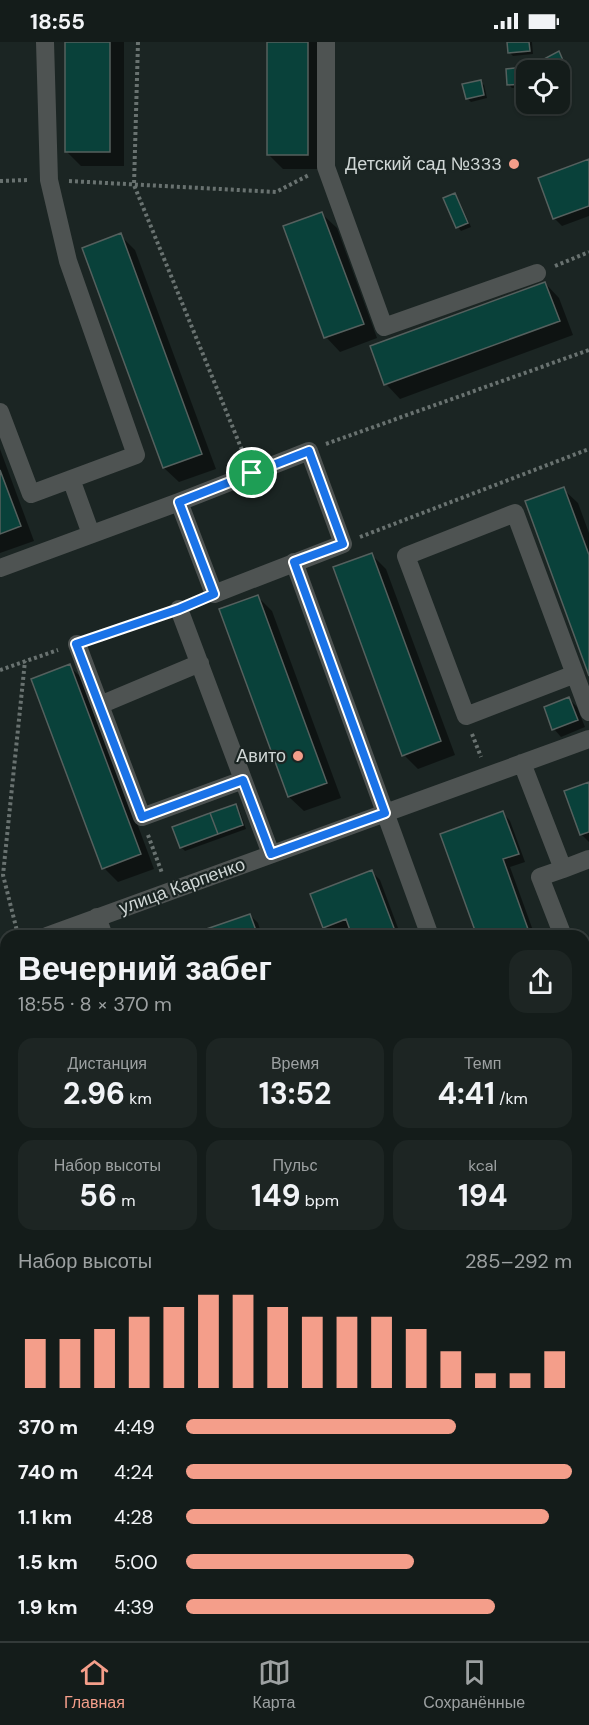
<!DOCTYPE html>
<html lang="ru">
<head>
<meta charset="utf-8">
<style>
	:root { --surface:#141c1a; --page:#1d2523; --text:#f1f3f6; --muted:#9da1a2; --line:#333a39; --accent:#f49e8a }
	body { margin:0; font-family:"DM Sans",sans-serif; background:var(--page); color:var(--text); height:100vh; display:flex; flex-direction:column; font-size:22px; white-space:nowrap }
	* { box-sizing:border-box; margin:0 }
	p { font-size:20px; color:var(--muted) }
	.icon { flex:none; width:33px; height:33px; fill:none; stroke:currentColor; stroke-width:2; stroke-linecap:round; stroke-linejoin:round }
	.map { position:relative; flex:1; overflow:hidden }
	.drawer { position:absolute; left:0px; top:888px; width:590px; height:711px; display:flex; flex-direction:column; background:var(--surface); border-radius:18px 18px 0 0; box-shadow:0 2px 4px #0004,0 0 0 2px var(--line) }
	.drawer>* { flex:none }
	.tools { position:absolute; left:516px; top:18px; display:grid; gap:12px }
	.tools a { display:grid; place-items:center; width:54px; height:54px; border-radius:12px; background:var(--surface); box-shadow:0 2px 4px #0004,0 0 0 2px var(--line); font-size:30px }
	.pin { position:absolute; display:grid; place-items:center; width:51px; height:51px; color:#fff; margin:-26px; border:3px solid #fff; border-radius:50%; box-shadow:0 2px 6px #0007 }
	.round { display:grid; place-items:center; flex:none; width:63px; height:63px; border-radius:18px; background:var(--page) }
	.headline { display:flex; align-items:center; justify-content:space-between; height:102px; padding:0 18px }
	h1 { font-size:33px; font-weight:700; line-height:45px }
	.metrics { display:grid; grid-template-columns:repeat(3,1fr); gap:9px; height:102px; padding:6px 18px }
	.metrics div { display:grid; align-content:center; border-radius:15px; background:var(--page); text-align:center }
	.metrics b { font-size:30px; font-weight:700 }
	.metrics small { font-size:16px; font-weight:400 }
	.metrics p { font-size:16px }
	.chart { height:168px; padding:12px 18px }
	.chart p { display:flex; justify-content:space-between }
	.chart svg { width:100%; height:108px; margin-top:6px; stroke:var(--accent); stroke-width:6 }
	ul { padding:0 18px; list-style:none; font-size:20px }
	li { display:grid; grid-template-columns:96px 72px 1fr; align-items:center; height:45px }
	li i { height:15px; border-radius:8px; background:var(--accent) }
	.status { display:flex; justify-content:space-between; align-items:center; height:42px; padding:0 30px; background:var(--surface); direction:ltr }
	.status svg { height:16px; fill:currentColor }
	.menu { display:flex; justify-content:space-around; align-items:center; height:84px; border-top:2px solid var(--line); background:var(--surface); font-size:16px; color:var(--muted) }
	.menu a { display:grid; justify-items:center; gap:3px }
	.menu .selected { color:var(--accent) }
	.map>svg:first-child { display:block }
	.shadow { fill:#0007 }
	.building { fill:#09413a; stroke:#55605e; stroke-width:1.5 }
	.lines { fill:none; stroke-linecap:round; stroke-linejoin:round }
	.path { stroke:#697270; stroke-width:4; stroke-dasharray:3 3; stroke-linecap:butt }
	.minor { stroke:#4e5352; stroke-width:18 }
	.route-casing { stroke:#fff; stroke-width:12 }
	.route { stroke:#1a73e8; stroke-width:8 }
	.poi-dot { fill:#f49e8a; stroke:#1b2523; stroke-width:2 }
	.labels { text-anchor:middle; dominant-baseline:central; stroke-width:4.5; stroke-linejoin:round; paint-order:stroke }
	.poi-label { font-size:18px; fill:#d0d7d6; stroke:#1b2523; text-anchor:end }
	.street-label { font-size:18px; fill:#d0d7d6; stroke:#1b2523 }
</style>
</head>
<body>
<div class="status"><b>18:55</b><svg viewBox="0 0 49 12"><path d="M0 12V9h3v3zM5 12V6h3v6zM10 12V3h3v9zM15 12V0h3v12zM26 1h20v11H26zM47 4h2v5h-2z"/></svg></div>
<div class="map">
<svg width="589" height="1599" viewBox="0 0 589 1599">
	<rect width="100%" height="100%" fill="#1b2523"/>
	<path class="shadow" d="M67,0H124V124H81L67,110Z
		M269,0H323L322,127H283L268,112Z
		M509,0H532L533,12L513,14L509,10Z
		M558,11L567,26L560,30L548,28L544,18Z
		M523,27L526,30V45L512,46L508,42Z
		M480,40L484,43L487,56L471,60L467,56Z
		M589,119V174L562,184L554,176Z
		M455,152L458,156L471,185L461,189L458,185Z
		M322,172L337,186L377,296L340,310L326,295Z
		M120,193L135,208L216,427L179,440L164,426Z
		M545,241L559,256L573,293L400,357L386,342Z
		M0,407L34,499L0,511Z
		M563,447L578,461L589,491V630Z
		M372,513L386,527L455,713L418,727L404,713Z
		M257,554L272,569L341,756L304,769L289,755L220,568Z
		M69,624L84,638L154,827L118,840L104,826Z
		M569,657L577,665L585,685L561,695L554,687Z
		M589,741V800L581,792Z
		M235,764L239,767L246,787L185,809L181,805Z
		M503,771L510,779L525,820L510,825L535,894H478Z
		M372,830L380,838L401,894H354L351,886L332,893L324,885Z
		M250,873L258,881L262,894H190Z
		M584,1002L589,1017V1056L584,1058Z
		M589,1101V1188L584,1173V1103Z
		M6,1571V1593H55L58,1599H0V1573Z
		M336,1593H452L454,1599H320Z
		M530,1593L513,1599H504L499,1593Z"/>
	<path class="building" d="M65,0H110V110H65Z
		M267,0H308V113H267Z
		M507,0H529L530,9L508,11Z
		M559,9L565,23L547,28L542,18Z
		M524,25L525,42L507,43L506,27Z
		M481,38L484,53L466,57L462,42Z
		M589,117V164L553,177L538,136Z
		M455,151L468,181L456,186L443,156Z
		M322,170L364,282L324,296L283,184Z
		M121,191L202,412L163,426L82,206Z
		M545,240L560,279L384,343L370,304Z
		M0,428L21,484L0,492Z
		M564,445L589,513V634L525,459Z
		M372,511L441,699L402,714L333,525Z
		M258,553L327,741L288,755L219,567Z
		M70,622L141,812L102,827L31,637Z
		M569,655L578,678L552,688L544,665Z
		M589,740V790L580,793L564,749Z
		M236,762L243,783L218,792L210,771Z
		M503,769L519,812L503,817L528,887L508,894H477L440,792Z
		M210,771L218,792L180,806L172,785Z
		M372,828L397,894H352L346,877L323,886L310,852Z
		M250,872L258,894H186Z
		M584,1012L589,1027V1046L584,1048Z
		M589,1099V1192L584,1178V1102Z
		M0,1177L6,1194V1252L0,1235Z
		M589,1499V1599H585L583,1593L584,1501Z
		M6,1570V1593H47L50,1599H0V1572Z
		M331,1593H448L450,1599H319Z"/>
	<g class="lines">
		<path class="path" d="M138,0L134,143L244,413
			M0,139L28,138
			M69,139L276,150L309,133
			M555,224L589,210
			M326,402L589,308
			M360,495L589,407
			M96,595L160,573
			M0,628L58,608
			M472,692L481,715
			M148,793L162,831
			M18,893L3,833L25,619"/>
		<path class="minor" d="M326,0V125L384,285L537,231
			M0,370L31,452L136,413L68,219L49,138L45,0
			M71,437L91,492
			M294,520L430,894
			M0,526L179,460L309,409L343,502L214,552L179,460
			M179,567L271,812
			M77,602L142,775L243,738
			M575,632L466,674L406,514L515,471L589,670
			M100,663L200,621
			M522,721L563,827L540,835L563,894
			M563,827L589,817
			M97,875L104,894
			M47,894L589,697
			M0,911L6,909
			M584,945L589,959
			M0,1002L6,1000
			M0,1027L6,1044
			M584,1078L589,1076
			M0,1289L6,1307
			M584,1318L589,1333
			M0,1391L6,1389
			M584,1462L589,1460
			M0,1544L6,1542
			M73,1593L75,1599
			M187,1593L189,1599
			M281,1593L283,1599
			M208,1599L224,1593"/>
	</g>
	<g class="lines">
		<g class="route-casing">
			<path id="route" d="M309,409L343,502L294,520L385,771L271,812L243,738L142,775L76,602L179,567L214,552L179,460Z"/>
		</g>
		<use href="#route" class="route"/>
	</g>
	<g class="poi-dot">
		<circle cx="514" cy="122" r="6"/>
		<circle cx="298" cy="714" r="6"/>
	</g>
	<g class="labels">
		<g class="poi-label">
			<text x="502" y="122">Детский сад №333</text>
			<text x="286" y="714">Авито</text>
		</g>
		<g class="street-label">
			<text transform="translate(182 844) rotate(-20)">улица Карпенко</text>
		</g>
	</g>
</svg>
<div class="tools">
<a><svg class="icon" aria-label="locate" viewBox="0 0 24 24"><circle cx="12" cy="12" r="6"/><path d="M12 2v4M12 18v4M2 12h4M18 12h4"/></svg></a>
</div>
<div class="pin" style="left:252px;top:431px;background:#1e9e55"><svg class="icon" aria-label="arrive" viewBox="0 0 24 24"><path d="M6 21V4h12l-3 4 3 4H6"/></svg></div>
<section class="drawer">
<div class="headline"><div><h1>Вечерний забег</h1><p>18:55 · 8 × 370 m</p></div><a class="round"><svg class="icon" aria-label="share" viewBox="0 0 24 24"><path d="M12 15V3M7 8l5-5 5 5M5 13v7h14v-7"/></svg></a></div>
<div class="metrics">
<div><p>Дистанция</p><b>2.96<small> km</small></b></div>
<div><p>Время</p><b>13:52</b></div>
<div><p>Темп</p><b>4:41<small> /km</small></b></div>
</div>
<div class="metrics">
<div><p>Набор высоты</p><b>56<small> m</small></b></div>
<div><p>Пульс</p><b>149<small> bpm</small></b></div>
<div><p>kcal</p><b>194</b></div>
</div>
<div class="chart"><p><span>Набор высоты</span>285–292 m</p>
<svg viewBox="0 0 160 44" preserveAspectRatio="none"><path d="M5 44V24M15 44V24M25 44V20M35 44V15M45 44V11M55 44V6M65 44V6M75 44V11M85 44V15M95 44V15M105 44V15M115 44V20M125 44V29M135 44V38M145 44V38M155 44V29"/></svg>
</div>
<ul>
<li><b>370 m</b>4:49<i style="width:70%"></i></li>
<li><b>740 m</b>4:24<i style="width:100%"></i></li>
<li><b>1.1 km</b>4:28<i style="width:94%"></i></li>
<li><b>1.5 km</b>5:00<i style="width:59%"></i></li>
<li><b>1.9 km</b>4:39<i style="width:80%"></i></li>
</ul>
</section>
</div>
<nav class="menu">
<a class="selected"><svg class="icon" aria-label="home" viewBox="0 0 24 24"><path d="M3 11l9-7 9 7M6 9v11h12V9"/></svg>Главная</a>
<a><svg class="icon" aria-label="map" viewBox="0 0 24 24"><path d="M3 6l6-2 6 2 6-2v14l-6 2-6-2-6 2zM9 4v14M15 6v14"/></svg>Карта</a>
<a><svg class="icon" aria-label="saved" viewBox="0 0 24 24"><path d="M7 4h10v16l-5-4-5 4z"/></svg>Сохранённые</a>
</nav>
</body>
</html>
